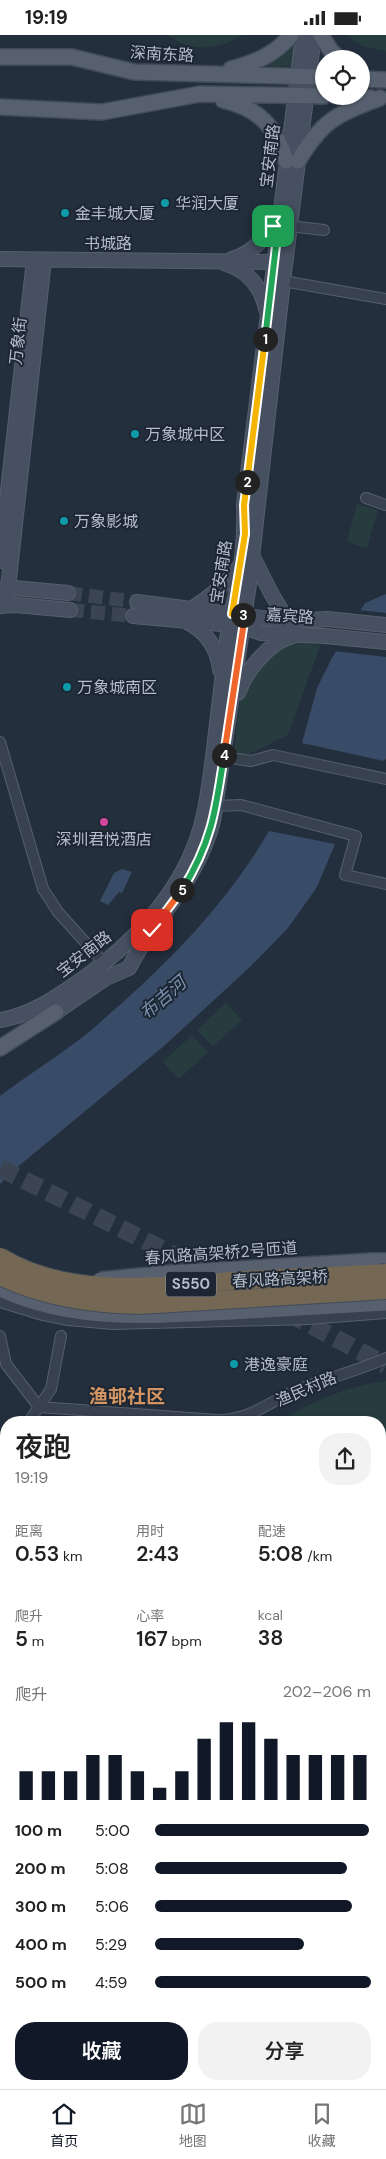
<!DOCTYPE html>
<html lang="zh">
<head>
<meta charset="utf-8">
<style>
	:root { --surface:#fff; --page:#f2f2f2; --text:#222; --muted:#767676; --line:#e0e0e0; --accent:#111827 }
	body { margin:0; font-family:"DM Sans","Noto Sans SC",sans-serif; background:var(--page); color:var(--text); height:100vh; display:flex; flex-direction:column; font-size:19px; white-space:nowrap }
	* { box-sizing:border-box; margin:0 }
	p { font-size:16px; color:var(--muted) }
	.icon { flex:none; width:28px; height:28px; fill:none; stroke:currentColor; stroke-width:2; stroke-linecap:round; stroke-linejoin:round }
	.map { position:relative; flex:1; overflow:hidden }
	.sheet { position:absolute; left:0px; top:1381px; width:386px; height:674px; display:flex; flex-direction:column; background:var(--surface); border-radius:20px 20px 0 0; box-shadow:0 1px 4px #0004 }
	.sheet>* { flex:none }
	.buttons { position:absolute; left:315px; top:15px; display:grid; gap:10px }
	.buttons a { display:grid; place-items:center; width:55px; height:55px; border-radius:50%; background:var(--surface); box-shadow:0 1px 4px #0004; font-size:25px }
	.pin { position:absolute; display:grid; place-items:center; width:42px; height:42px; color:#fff; margin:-21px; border-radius:10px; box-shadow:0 2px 8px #0006 }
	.km { position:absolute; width:25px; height:25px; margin:-12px; border-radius:50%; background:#222; color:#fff; font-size:14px; line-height:25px; text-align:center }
	.round { display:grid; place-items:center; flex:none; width:52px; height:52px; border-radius:20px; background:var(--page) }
	.head { display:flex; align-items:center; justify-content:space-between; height:85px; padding:0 15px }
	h1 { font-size:28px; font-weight:600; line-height:38px }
	.stats { display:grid; grid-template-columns:repeat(3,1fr); gap:8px; height:85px; padding:5px 15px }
	.stats div { display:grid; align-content:center }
	.stats b { font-size:21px; font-weight:600 }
	.stats small { font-size:14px; font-weight:400 }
	.stats p { font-size:14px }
	.chart { height:140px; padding:10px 15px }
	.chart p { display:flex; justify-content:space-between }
	.chart svg { width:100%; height:90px; margin-top:5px; stroke:var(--accent); stroke-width:6 }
	.primary-button { display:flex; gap:10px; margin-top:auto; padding:10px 15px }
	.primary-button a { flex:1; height:58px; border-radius:20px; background:var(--accent); color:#fff; font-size:20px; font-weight:600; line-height:58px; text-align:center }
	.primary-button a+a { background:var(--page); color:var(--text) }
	ul { padding:0 15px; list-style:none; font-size:16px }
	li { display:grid; grid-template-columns:80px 60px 1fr; align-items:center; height:38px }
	li i { height:12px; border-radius:6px; background:var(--accent) }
	.status { display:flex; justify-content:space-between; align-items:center; height:35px; padding:0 25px; background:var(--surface); direction:ltr }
	.status svg { height:14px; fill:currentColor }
	.dock { display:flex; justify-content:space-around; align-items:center; height:70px; border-top:1px solid var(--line); background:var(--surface); font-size:14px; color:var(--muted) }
	.dock a { display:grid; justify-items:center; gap:2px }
	.dock .active { color:var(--accent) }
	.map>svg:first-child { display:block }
	.green { fill:#263c3f }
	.water { fill:#394c67 }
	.pier { fill:#242f3e }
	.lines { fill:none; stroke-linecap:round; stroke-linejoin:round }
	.secondary-tunnel { stroke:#3a4453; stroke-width:14; stroke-dasharray:14 7; stroke-linecap:butt }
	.highway-tunnel { stroke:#3a4453; stroke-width:18; stroke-dasharray:18 9; stroke-linecap:butt }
	.street-casing { stroke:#565f6c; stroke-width:12 }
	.secondary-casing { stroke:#565f6c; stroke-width:16 }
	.primary-casing { stroke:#414a57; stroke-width:18 }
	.street { stroke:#38414e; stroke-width:10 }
	.secondary { stroke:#465061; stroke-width:14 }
	.primary { stroke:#56606e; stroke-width:15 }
	.primary-bridge-casing { stroke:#414a57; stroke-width:18; stroke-linecap:butt }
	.highway-bridge-casing { stroke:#434c59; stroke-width:20; stroke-linecap:butt }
	.primary-bridge { stroke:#56606e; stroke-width:15 }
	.highway-bridge { stroke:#746855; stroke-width:18 }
	.split-1-casing { stroke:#fff; stroke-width:10 }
	.split-2-casing { stroke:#fff; stroke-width:10 }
	.split-3-casing { stroke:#fff; stroke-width:10 }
	.split-4-casing { stroke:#fff; stroke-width:10 }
	.split-5-casing { stroke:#fff; stroke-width:10 }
	.split-6-casing { stroke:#fff; stroke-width:10 }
	.split-1 { stroke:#22a559; stroke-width:6 }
	.split-2 { stroke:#f5b400; stroke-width:6 }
	.split-3 { stroke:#f5b400; stroke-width:6 }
	.split-4 { stroke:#f0652b; stroke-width:6 }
	.split-5 { stroke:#22a559; stroke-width:6 }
	.split-6 { stroke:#f0652b; stroke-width:6 }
	.culture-dot { fill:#0f9aa8; stroke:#1d2633; stroke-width:2 }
	.hotel-dot { fill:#d1479c; stroke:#1d2633; stroke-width:2 }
	.labels { text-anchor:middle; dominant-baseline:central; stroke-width:4; stroke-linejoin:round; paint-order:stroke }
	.shield { fill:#1d2633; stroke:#878f9c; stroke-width:1 }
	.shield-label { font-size:15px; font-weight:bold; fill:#b4bcc9 }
	.street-label { font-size:16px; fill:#b4bcc9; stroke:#1d2633 }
	.poi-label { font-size:16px; fill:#b4bcc9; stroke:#1d2633; text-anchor:start }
	.water-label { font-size:18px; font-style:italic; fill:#7c92b1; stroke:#1d2633 }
	.quarter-label { font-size:19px; font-weight:bold; fill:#d59563; stroke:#1d2633 }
</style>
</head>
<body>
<div class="status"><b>19:19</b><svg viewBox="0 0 49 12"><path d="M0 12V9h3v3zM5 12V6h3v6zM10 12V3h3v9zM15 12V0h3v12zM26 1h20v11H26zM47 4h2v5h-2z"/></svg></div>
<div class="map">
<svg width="386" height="2054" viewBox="0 0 386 2054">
	<rect width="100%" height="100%" fill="#242f3e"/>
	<path class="green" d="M168,0H243C219,15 191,18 168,0Z
		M346,0H386V16L362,11Z
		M295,1L291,31H251Z
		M357,469L378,475L367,513L347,507Z
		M295,604L320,611L288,700C272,706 251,723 236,719L234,717L240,665L244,655L271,616Z
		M226,968L242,985L213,1012L197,995Z
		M192,1000L208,1017L179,1044L163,1027Z
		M386,1346V2054H269V2049H380V1388L279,1387C311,1366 348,1351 386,1346Z
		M0,1850L6,1856V2049H108L109,2054H0Z"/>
	<path class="water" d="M386,559V723L384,726L302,708L317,653L332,623L365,568Z
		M269,796L335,809L317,852L288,893L251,931L164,1011L15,1134L0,1149V1061C28,1040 57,1022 84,1001C97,991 109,979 121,969C178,918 231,862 269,796Z
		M122,834L132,837L122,858L119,857L108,870L100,866L114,838Z
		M0,1627L6,1632V1834L0,1828Z
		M130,2049H269V2054H131Z"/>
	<path class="pier" d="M358,575L386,578V622L333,616Z"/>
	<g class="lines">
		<path class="secondary-tunnel" d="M68,558L137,567
			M70,575L133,581"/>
		<path class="highway-tunnel" d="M0,1133L212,1239
			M288,1278L386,1330"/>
		<g class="street-casing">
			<path id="street" d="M289,191L324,195
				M283,246L386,264
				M366,463L386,470
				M0,707L43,854L58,877L104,928
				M224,722L251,726L273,720L386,744
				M216,771L241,770L356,801L345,840L386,849
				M0,1267L39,1279L68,1285L113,1289L308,1284L386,1278
				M0,1301L6,1329L39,1372L217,1385C252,1385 269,1366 299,1354C327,1343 358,1336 386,1323
				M28,1388L51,1354L61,1301
				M0,1438L6,1416
				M0,1545L6,1554"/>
		</g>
		<g class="secondary-casing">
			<path id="secondary" d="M0,224L274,227
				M232,224C252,218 267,202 277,183
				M226,229C248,236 261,251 266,274
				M253,522L271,558L287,585
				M0,526L34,225
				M1,554L14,553L68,558
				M137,567L261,583L296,586L327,584L386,590
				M0,569L6,561L8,553L44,225
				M0,571L16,570L70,575
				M191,574C211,562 226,549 241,530
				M133,581L243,591L261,598L325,601L386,607
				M187,587C206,596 218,614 220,635
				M238,658C246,636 268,608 292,601
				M56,977L106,943L129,933C156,880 197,848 213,786L249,549L283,246L314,0
				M0,985C32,980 58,961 84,943C131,910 176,862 196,807C206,780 209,751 213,722C218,683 222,644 227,605C229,586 234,568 238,550C243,523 245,497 244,470L303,0"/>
		</g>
		<g class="primary-casing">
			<path id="primary" d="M321,0L331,16L340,24
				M0,22H72L134,37L324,42
				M231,34C254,28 275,20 291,0
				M361,44L386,45
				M335,61L371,63
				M223,65C260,74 275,91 286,126
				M0,72L102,77L200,59L324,61
				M298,126C322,86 336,79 380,63
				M0,1013L56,977
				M372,1226H386
				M0,1254C73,1288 153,1281 231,1277C283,1274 334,1271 386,1268"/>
		</g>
		<use href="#street" class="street"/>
		<use href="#secondary" class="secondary"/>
		<use href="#primary" class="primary"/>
		<g class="primary-bridge-casing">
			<path id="primary-bridge" d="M100,1245L171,1238L372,1226"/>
		</g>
		<g class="highway-bridge-casing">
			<path id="highway-bridge" d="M0,1222C71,1266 167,1250 246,1245C292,1242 339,1241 386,1238
				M0,1241C45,1262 90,1269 139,1270L386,1255"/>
		</g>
		<use href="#primary-bridge" class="primary-bridge"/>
		<use href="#highway-bridge" class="highway-bridge"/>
	</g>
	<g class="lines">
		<g class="split-1-casing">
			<path id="split-1" d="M265,304L280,177L273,191"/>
		</g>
		<g class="split-2-casing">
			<path id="split-2" d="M247,447L265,304"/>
		</g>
		<g class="split-3-casing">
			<path id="split-3" d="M243,580L232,579L245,499L244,470L247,447"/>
		</g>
		<g class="split-4-casing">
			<path id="split-4" d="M224,720L245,580H243"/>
		</g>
		<g class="split-5-casing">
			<path id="split-5" d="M182,855C212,807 216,774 224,720"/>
		</g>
		<g class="split-6-casing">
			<path id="split-6" d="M152,895L182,855"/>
		</g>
		<use href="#split-1" class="split-1"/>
		<use href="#split-2" class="split-2"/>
		<use href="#split-3" class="split-3"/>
		<use href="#split-4" class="split-4"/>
		<use href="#split-5" class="split-5"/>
		<use href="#split-6" class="split-6"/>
	</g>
	<g class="culture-dot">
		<circle cx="165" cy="168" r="5"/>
		<circle cx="65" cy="178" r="5"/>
		<circle cx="135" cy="399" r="5"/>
		<circle cx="64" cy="486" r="5"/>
		<circle cx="67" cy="652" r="5"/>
		<circle cx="234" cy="1329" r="5"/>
	</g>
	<circle class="hotel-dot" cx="104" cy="787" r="5"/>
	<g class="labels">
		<rect class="shield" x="166" y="1236.5" width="50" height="25" rx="4"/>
		<g class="shield-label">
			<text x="191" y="1249">S550</text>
		</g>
		<g class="street-label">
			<text transform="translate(162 19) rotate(3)">深南东路</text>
			<text transform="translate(270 121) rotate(-83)">宝安南路</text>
			<text x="108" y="208">书城路</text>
			<text transform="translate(18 306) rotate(-84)">万象街</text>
			<text transform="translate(221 537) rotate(-81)">宝安南路</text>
			<text transform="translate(290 581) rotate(4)">嘉宾路</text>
			<text transform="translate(84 919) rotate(-38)">宝安南路</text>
			<text transform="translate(221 1218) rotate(-4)">春风路高架桥2号匝道</text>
			<text transform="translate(280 1244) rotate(-3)">春风路高架桥</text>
			<text transform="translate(306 1354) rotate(-23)">渔民村路</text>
		</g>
		<g class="poi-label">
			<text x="175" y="168">华润大厦</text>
			<text x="75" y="178">金丰城大厦</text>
			<text x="145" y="399">万象城中区</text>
			<text x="74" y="486">万象影城</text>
			<text x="77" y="652">万象城南区</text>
			<text x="104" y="804" text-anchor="middle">深圳君悦酒店</text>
			<text x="244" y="1329">港逸豪庭</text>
		</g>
		<g class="water-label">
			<text transform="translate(163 963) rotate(-41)">布吉河</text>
		</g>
		<g class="quarter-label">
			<text x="127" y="1361">渔邨社区</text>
		</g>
	</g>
</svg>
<div class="buttons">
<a><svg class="icon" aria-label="locate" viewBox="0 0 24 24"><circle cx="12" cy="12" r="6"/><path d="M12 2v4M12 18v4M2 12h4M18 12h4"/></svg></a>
</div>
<div class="pin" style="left:273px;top:191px;background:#1e9e55"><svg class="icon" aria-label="arrive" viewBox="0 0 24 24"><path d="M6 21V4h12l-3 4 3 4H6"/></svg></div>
<div class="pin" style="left:152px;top:895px;background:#d93025"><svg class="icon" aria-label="check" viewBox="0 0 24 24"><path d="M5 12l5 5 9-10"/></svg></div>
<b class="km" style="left:265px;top:304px">1</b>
<b class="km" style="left:247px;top:447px">2</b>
<b class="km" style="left:243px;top:580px">3</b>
<b class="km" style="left:224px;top:720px">4</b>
<b class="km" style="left:182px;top:855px">5</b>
<section class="sheet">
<div class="head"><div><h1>夜跑</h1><p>19:19</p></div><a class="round"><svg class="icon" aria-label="share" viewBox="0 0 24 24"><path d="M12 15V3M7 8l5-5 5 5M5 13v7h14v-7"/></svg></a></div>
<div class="stats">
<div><p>距离</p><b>0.53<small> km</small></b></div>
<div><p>用时</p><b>2:43</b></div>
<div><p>配速</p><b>5:08<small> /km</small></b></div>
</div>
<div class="stats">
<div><p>爬升</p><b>5<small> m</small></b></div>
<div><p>心率</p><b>167<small> bpm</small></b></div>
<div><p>kcal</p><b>38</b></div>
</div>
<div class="chart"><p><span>爬升</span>202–206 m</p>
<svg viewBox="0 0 160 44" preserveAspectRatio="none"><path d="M5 44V30M15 44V30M25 44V30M35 44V22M45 44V22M55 44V30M65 44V38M75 44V30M85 44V14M95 44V6M105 44V6M115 44V14M125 44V22M135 44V22M145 44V22M155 44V22"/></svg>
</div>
<ul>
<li><b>100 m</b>5:00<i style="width:99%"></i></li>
<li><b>200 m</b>5:08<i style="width:89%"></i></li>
<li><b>300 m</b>5:06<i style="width:91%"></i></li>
<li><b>400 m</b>5:29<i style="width:69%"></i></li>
<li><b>500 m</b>4:59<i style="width:100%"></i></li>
</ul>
<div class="primary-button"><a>收藏</a><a>分享</a></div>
</section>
</div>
<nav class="dock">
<a class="active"><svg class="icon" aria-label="home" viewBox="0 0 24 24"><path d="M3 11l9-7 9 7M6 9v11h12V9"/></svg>首页</a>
<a><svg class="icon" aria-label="map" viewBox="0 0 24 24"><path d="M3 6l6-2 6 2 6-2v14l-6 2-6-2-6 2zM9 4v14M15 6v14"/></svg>地图</a>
<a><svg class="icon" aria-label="saved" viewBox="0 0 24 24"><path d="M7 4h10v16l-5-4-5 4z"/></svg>收藏</a>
</nav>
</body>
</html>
